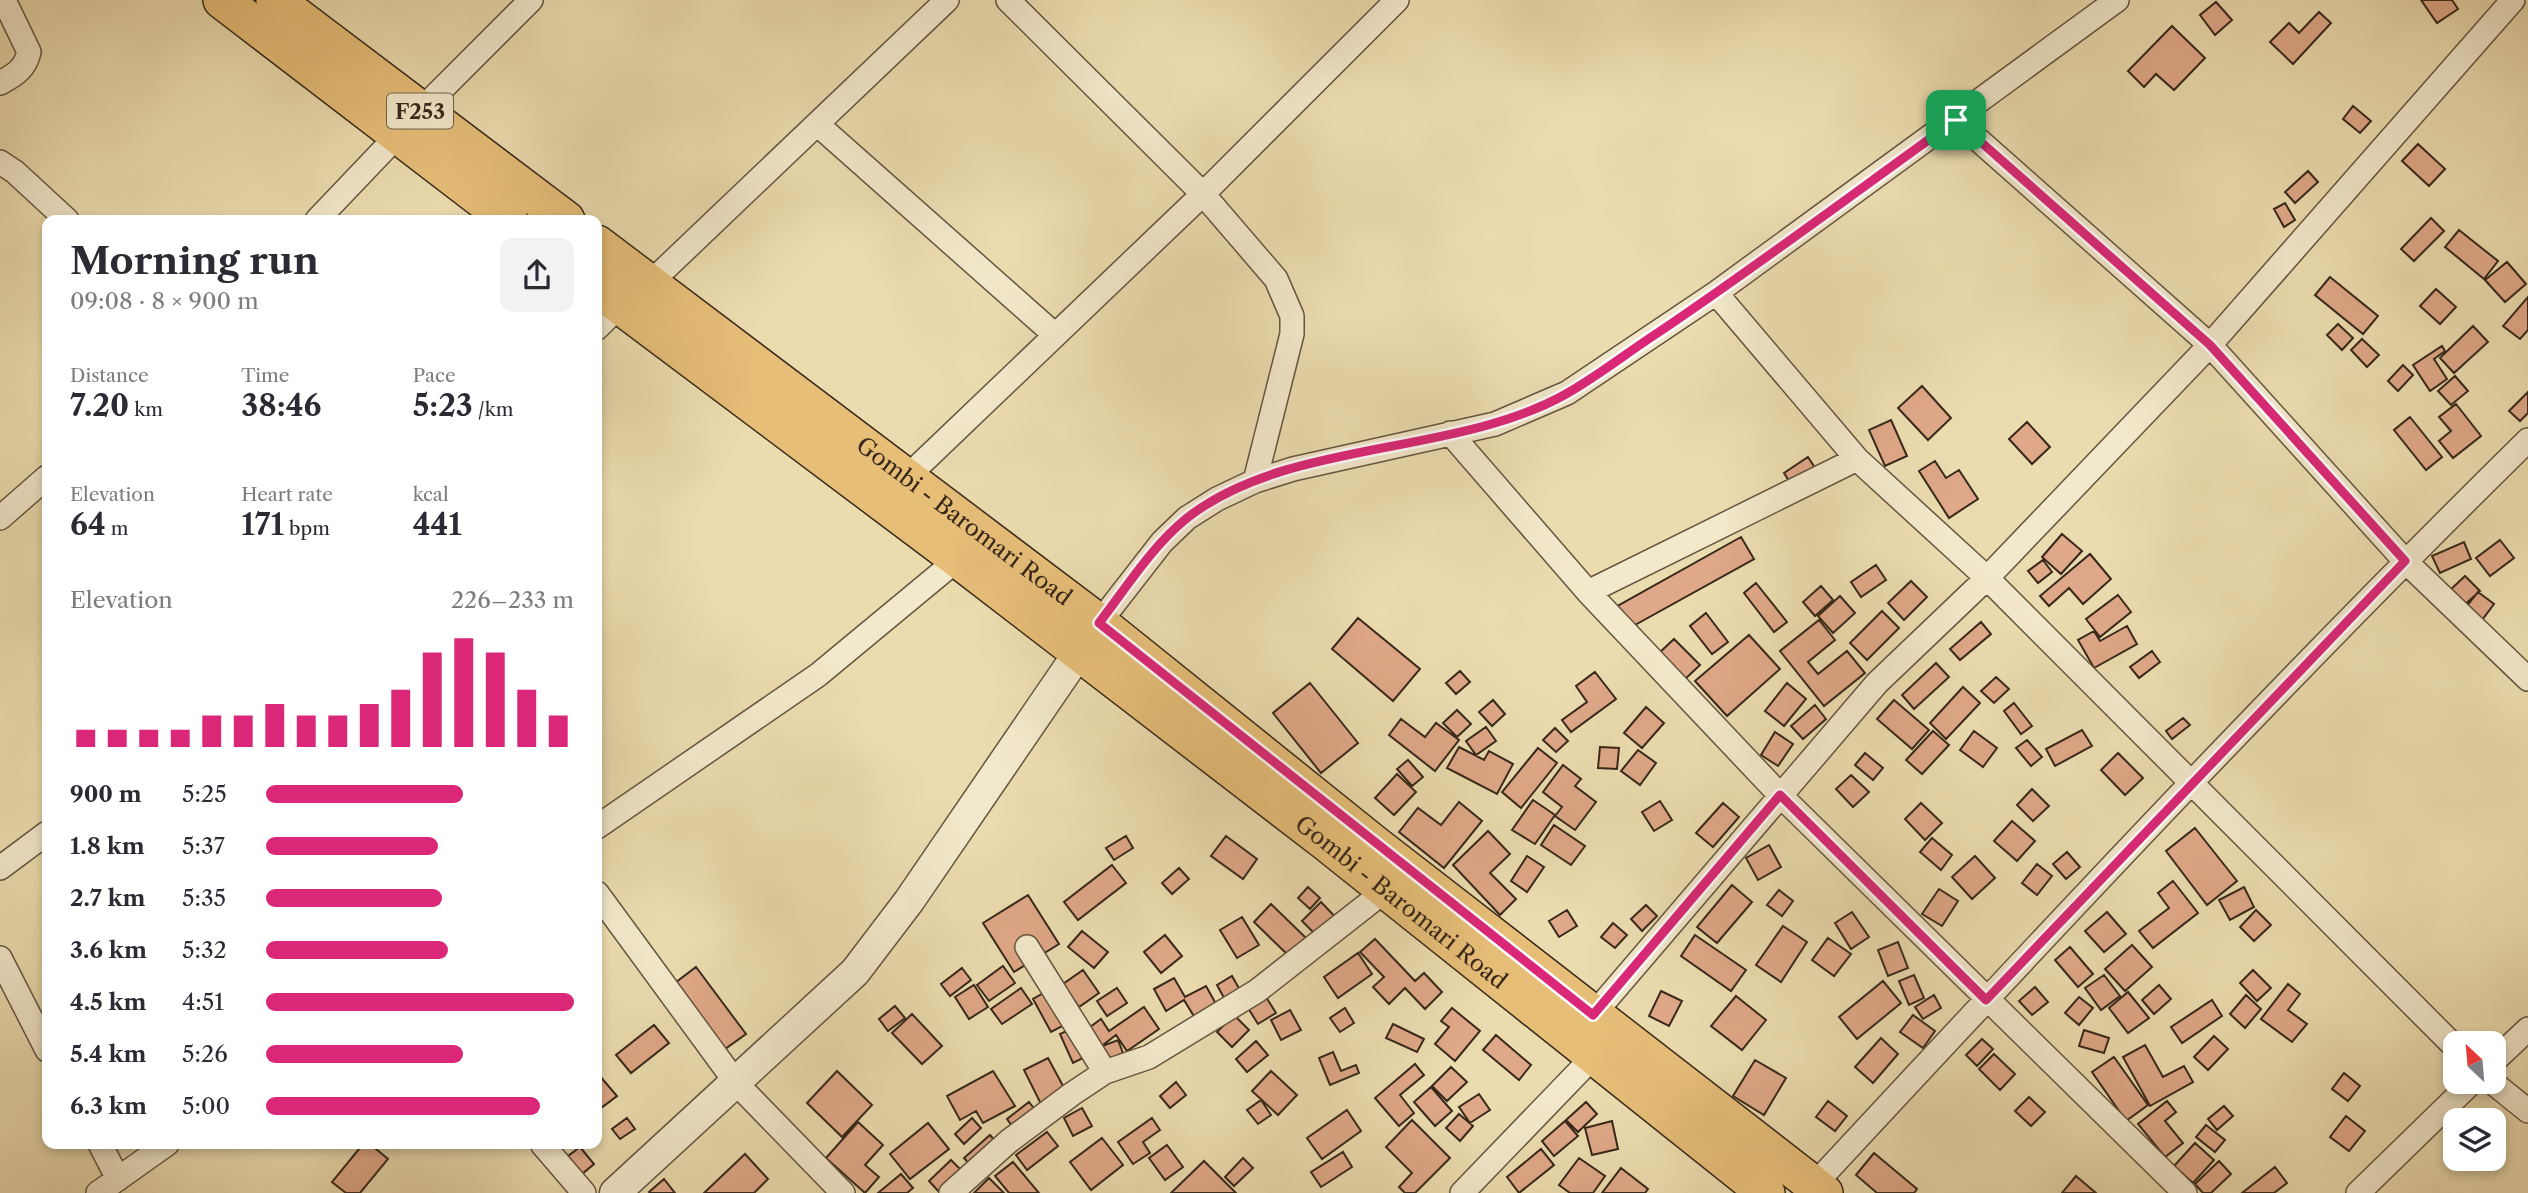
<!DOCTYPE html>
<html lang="en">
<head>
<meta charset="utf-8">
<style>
	:root { --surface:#fff; --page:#f2f2f3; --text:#2b2b33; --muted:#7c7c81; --accent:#db2777 }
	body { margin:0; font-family:"Libre Caslon Text",serif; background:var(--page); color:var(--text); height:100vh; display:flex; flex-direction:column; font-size:26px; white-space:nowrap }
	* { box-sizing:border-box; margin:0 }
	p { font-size:23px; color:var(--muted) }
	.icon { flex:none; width:38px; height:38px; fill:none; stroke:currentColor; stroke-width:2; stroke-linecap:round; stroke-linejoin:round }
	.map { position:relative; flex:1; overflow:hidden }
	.side { position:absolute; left:42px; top:215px; width:560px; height:934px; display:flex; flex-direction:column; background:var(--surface); border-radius:14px; box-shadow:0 4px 10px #0003 }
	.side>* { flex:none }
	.needle { width:46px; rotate:334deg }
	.tools { position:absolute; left:2443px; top:1031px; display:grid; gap:14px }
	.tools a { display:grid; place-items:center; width:63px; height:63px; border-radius:14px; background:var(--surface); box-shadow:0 4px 10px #0003; font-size:35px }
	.pin { position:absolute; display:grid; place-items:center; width:60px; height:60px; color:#fff; margin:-30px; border-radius:14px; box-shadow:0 4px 10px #0006 }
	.round { display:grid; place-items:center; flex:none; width:74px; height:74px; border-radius:14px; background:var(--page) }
	.summary { display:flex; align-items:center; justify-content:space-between; height:119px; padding:0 28px }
	h1 { font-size:38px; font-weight:700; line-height:52px }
	.metrics { display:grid; grid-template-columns:repeat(3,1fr); gap:10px; height:119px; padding:7px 28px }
	.metrics div { display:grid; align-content:center }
	.metrics b { font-size:30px; font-weight:700 }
	.metrics small { font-size:19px; font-weight:400 }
	.metrics p { font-size:19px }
	.chart { height:196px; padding:14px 28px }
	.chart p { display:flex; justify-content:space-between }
	.chart svg { width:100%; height:126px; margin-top:7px; stroke:var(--accent); stroke-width:6 }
	ul { padding:0 28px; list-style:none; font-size:23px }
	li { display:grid; grid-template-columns:112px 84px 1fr; align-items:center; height:52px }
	li i { height:18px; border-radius:9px; background:var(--accent) }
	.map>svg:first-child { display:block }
	.building { fill:#dfa888; stroke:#38281a; stroke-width:2 }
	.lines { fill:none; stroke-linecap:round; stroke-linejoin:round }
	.minor-casing { stroke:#65553f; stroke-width:26 }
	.tertiary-casing { stroke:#65553f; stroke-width:33 }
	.primary-casing { stroke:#38281a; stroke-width:40 }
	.minor { stroke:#f2e8cb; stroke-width:23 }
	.tertiary { stroke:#f2e8cb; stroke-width:30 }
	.primary { stroke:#e6be78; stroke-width:37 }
	.route-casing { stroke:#fff; stroke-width:14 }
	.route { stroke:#db2777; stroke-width:9 }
	.labels { text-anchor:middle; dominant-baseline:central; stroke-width:6; stroke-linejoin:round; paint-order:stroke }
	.shield { fill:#f2e8cb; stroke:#70624f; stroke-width:2 }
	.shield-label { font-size:21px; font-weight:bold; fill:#38281a }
	.street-label { font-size:23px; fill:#38281a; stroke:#f2e8cb }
</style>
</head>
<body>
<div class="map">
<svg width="2528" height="1193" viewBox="0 0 2528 1193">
	<rect width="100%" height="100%" fill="#ebdcaf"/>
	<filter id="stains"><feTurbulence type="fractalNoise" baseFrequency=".00286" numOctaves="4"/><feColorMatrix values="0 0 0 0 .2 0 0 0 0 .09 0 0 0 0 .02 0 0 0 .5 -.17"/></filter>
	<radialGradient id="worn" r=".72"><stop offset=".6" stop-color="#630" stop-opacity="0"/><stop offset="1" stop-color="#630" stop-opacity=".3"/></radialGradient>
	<path class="building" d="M2421,0H2452L2458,9L2437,23Z
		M2216,2L2232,20L2215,35L2200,15Z
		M2319,12L2331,23L2293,64L2270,42L2289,23L2299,33Z
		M2172,26L2205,58L2174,90L2156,74L2144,87L2128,71Z
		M2353,106L2371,121L2360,133L2343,119Z
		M2418,144L2445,169L2429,186L2402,161Z
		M2308,171L2318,182L2295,203L2285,192Z
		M2285,203L2295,220L2284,227L2274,209Z
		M2431,218L2444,231L2414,261L2401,249Z
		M2459,230L2498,261L2484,279L2445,247Z
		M2507,262L2526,284L2505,302L2485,280Z
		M2330,277L2378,316L2363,334L2315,295Z
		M2436,289L2456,307L2440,324L2420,306Z
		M2528,297V330L2520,339L2503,326Z
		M2338,324L2353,338L2342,350L2327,335Z
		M2473,326L2488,342L2454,373L2440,358Z
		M2362,339L2379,355L2367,367L2351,350Z
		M2442,346L2445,351L2434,359L2447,379L2430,391L2413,365Z
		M2403,365L2413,375L2398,391L2388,381Z
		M2455,376L2468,391L2451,405L2438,391Z
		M1922,386L1951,418L1928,440L1898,408Z
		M2528,392V413L2520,421L2509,411Z
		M2456,404L2481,436L2453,458L2439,441L2451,431L2439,417Z
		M2410,417L2442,457L2426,470L2394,430Z
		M1891,420L1907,456L1885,466L1869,430Z
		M2027,422L2050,447L2032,464L2009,439Z
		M1808,457L1822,479L1798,495L1784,473Z
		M1935,461L1946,478L1959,470L1978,499L1949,518L1919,471Z
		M2062,534L2082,551L2061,574L2042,557Z
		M1741,537L1754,559L1626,630L1614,608Z
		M2500,540L2514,558L2490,576L2476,558Z
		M2464,542L2471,559L2440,573L2432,556Z
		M2090,554L2111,579L2083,604L2069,588L2049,606L2040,596Z
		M2043,560L2052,572L2038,583L2028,571Z
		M1876,565L1886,580L1861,597L1851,582Z
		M2465,576L2480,591L2462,607L2448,592Z
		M1911,581L1927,597L1904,620L1888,603Z
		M1756,583L1787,622L1774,632L1744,593Z
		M1821,586L1833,600L1815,616L1803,602Z
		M2478,592L2494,604L2482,620L2465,608Z
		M2118,595L2131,612L2100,637L2086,619Z
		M1840,596L1855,613L1833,633L1818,616Z
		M1882,611L1899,628L1867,660L1850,643Z
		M1706,613L1728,642L1712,654L1690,626Z
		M1358,618L1420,669L1393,701L1332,649Z
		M1819,620L1835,640L1808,662L1818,674L1847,651L1865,673L1824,706L1780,651Z
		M1981,622L1991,634L1960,660L1950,649Z
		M2127,626L2137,644L2094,668L2078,640L2094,631L2100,641Z
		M1749,635L1780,669L1727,716L1695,681Z
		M1674,639L1700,665L1683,681L1657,655Z
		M2152,651L2160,662L2139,678L2130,667Z
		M1936,663L1949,677L1914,709L1902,695Z
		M1460,671L1470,682L1456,694L1446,683Z
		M1595,672L1616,699L1571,732L1562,720L1587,702L1576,686Z
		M1996,677L2009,689L1994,703L1981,691Z
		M1310,683L1358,743L1321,773L1273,713Z
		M1787,683L1806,699L1784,726L1765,711Z
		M1963,687L1980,703L1946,739L1930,723Z
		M1493,700L1505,714L1492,726L1479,712Z
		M1894,700L1929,730L1912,749L1877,719Z
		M2014,703L2032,726L2021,734L2004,711Z
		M1815,705L1826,719L1803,739L1791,726Z
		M1646,707L1664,723L1642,748L1624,733Z
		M1457,710L1471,724L1457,737L1443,723Z
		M2183,718L2190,725L2172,739L2166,731Z
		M1401,719L1425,737L1436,723L1459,740L1435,771L1389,735Z
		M1486,727L1496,741L1476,755L1466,741Z
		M1555,728L1568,741L1556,752L1543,740Z
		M2082,730L2092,746L2055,766L2046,749Z
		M1933,731L1949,745L1922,774L1906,760Z
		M1974,731L1997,748L1983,767L1960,750Z
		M1775,732L1793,744L1778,766L1761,755Z
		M2027,740L2042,757L2031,766L2016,748Z
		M1459,747L1484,760L1489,751L1513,764L1497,794L1447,768Z
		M1600,747L1619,748L1617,769L1598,768Z
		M1538,748L1557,763L1521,808L1502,792Z
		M1638,750L1656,763L1640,785L1621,771Z
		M1865,753L1883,768L1873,780L1855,765Z
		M2118,753L2143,778L2125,795L2101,770Z
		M1408,760L1423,777L1412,786L1397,769Z
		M1563,765L1581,779L1575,786L1596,802L1575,830L1555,816L1562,807L1543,792Z
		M1397,774L1416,792L1394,815L1375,798Z
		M1851,775L1869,792L1853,807L1836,789Z
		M2032,789L2049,806L2033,821L2017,805Z
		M1533,800L1555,815L1535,844L1512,830Z
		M1660,801L1672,820L1654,831L1642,812Z
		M1459,802L1482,821L1444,868L1399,832L1418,808L1441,825Z
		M1723,803L1739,817L1713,847L1696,833Z
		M1921,803L1942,823L1925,840L1905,819Z
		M2012,821L2035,841L2017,861L1994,841Z
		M1554,825L1585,846L1571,865L1541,845Z
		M2195,828L2237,881L2207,905L2166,851Z
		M1488,831L1510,854L1490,873L1516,899L1500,915L1453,865Z
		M1126,836L1133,848L1114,860L1106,848Z
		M1226,836L1257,859L1243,879L1211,856Z
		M1932,838L1952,855L1941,870L1920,852Z
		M1769,845L1781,867L1758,880L1746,858Z
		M2067,852L2080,867L2066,879L2053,864Z
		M1527,856L1544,867L1527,892L1511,881Z
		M1975,856L1995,878L1972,899L1952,877Z
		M2037,864L2052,876L2037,895L2022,883Z
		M1112,865L1126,883L1078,920L1064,902Z
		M1179,868L1189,879L1172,894L1162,883Z
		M2173,881L2198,913L2153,948L2139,931L2169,908L2158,893Z
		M1732,885L1752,902L1717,943L1697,927Z
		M1308,887L1320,898L1310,909L1298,898Z
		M2244,887L2254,907L2230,920L2219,900Z
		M1939,889L1958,901L1942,926L1922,914Z
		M1779,890L1793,901L1782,916L1767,905Z
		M1028,895L1059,944L1014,972L983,923Z
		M1321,902L1341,923L1322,941L1302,921Z
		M1271,904L1306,938L1289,956L1254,922Z
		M1646,905L1657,916L1642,931L1631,919Z
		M1567,910L1577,926L1559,937L1549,921Z
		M2256,910L2271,925L2254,941L2240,927Z
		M1852,912L1869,937L1851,949L1835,923Z
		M2107,912L2126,934L2104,952L2085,931Z
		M1242,917L1259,945L1237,958L1220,930Z
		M1613,923L1627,935L1615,948L1601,937Z
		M1783,926L1807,942L1781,982L1756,965Z
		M1082,931L1108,952L1094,968L1068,947Z
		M1165,935L1182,956L1161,973L1144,952Z
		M1695,935L1746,970L1731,991L1681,956Z
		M1828,938L1851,954L1834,976L1812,960Z
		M1375,939L1415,981L1424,973L1442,992L1425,1009L1405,988L1389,1004L1373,987L1384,977L1360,952Z
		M1898,942L1908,968L1888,976L1878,950Z
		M2132,945L2152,967L2125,991L2105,969Z
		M2070,947L2093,974L2078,987L2055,960Z
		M1358,953L1372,974L1338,998L1324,977Z
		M1003,966L1015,983L989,1001L977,985Z
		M696,967L746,1034L725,1049L675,983Z
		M962,968L971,980L950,996L941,984Z
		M1083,970L1099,993L1079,1007L1063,984Z
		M2253,970L2271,988L2257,1001L2240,983Z
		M1914,975L1924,998L1909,1005L1899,981Z
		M2104,975L2120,996L2101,1010L2085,988Z
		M1232,976L1244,997L1228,1005L1217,985Z
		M1174,978L1185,997L1206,986L1220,1011L1198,1023L1184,1000L1166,1011L1154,989Z
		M1883,981L1901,1003L1857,1039L1839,1017Z
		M2288,984L2300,994L2288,1010L2307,1024L2292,1042L2261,1019Z
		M974,985L988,1007L969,1019L955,997Z
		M2159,985L2171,999L2154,1014L2142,1000Z
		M2035,987L2048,1002L2032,1015L2019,1001Z
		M1021,988L1032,1004L1002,1024L991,1009Z
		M1117,988L1127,1003L1107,1016L1097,1001Z
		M1049,990L1068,1023L1051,1032L1033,999Z
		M1661,991L1682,1001L1669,1026L1649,1016Z
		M2128,992L2149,1018L2128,1033L2109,1008Z
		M1934,995L1941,1008L1923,1019L1915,1007Z
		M2246,995L2261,1009L2245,1028L2230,1014Z
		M1736,996L1766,1020L1742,1050L1711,1026Z
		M1266,997L1276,1013L1258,1024L1248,1008Z
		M2079,997L2093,1008L2079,1025L2065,1013Z
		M2212,1000L2222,1016L2182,1043L2171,1027Z
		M895,1006L905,1018L888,1031L879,1019Z
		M1144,1007L1159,1029L1127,1051L1116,1035L1099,1048L1086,1030L1101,1019L1109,1031Z
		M1345,1008L1354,1023L1340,1032L1330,1018Z
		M1452,1008L1480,1031L1455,1061L1435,1044L1449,1027L1441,1021Z
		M1290,1010L1301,1030L1281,1040L1271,1020Z
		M912,1014L942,1046L922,1064L892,1033Z
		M1234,1015L1249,1030L1232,1047L1217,1032Z
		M1913,1015L1935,1031L1923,1048L1900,1032Z
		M1393,1024L1424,1039L1417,1052L1386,1038Z
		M654,1025L669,1043L631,1073L616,1055Z
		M1073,1028L1087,1056L1073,1063L1060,1034Z
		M2084,1030L2109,1038L2104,1053L2079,1046Z
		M1496,1035L1531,1065L1519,1080L1483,1050Z
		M2214,1036L2228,1049L2208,1070L2194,1057Z
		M1881,1038L1898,1054L1873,1083L1855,1067Z
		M1982,1039L1993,1049L1977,1066L1966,1055Z
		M1118,1040L1123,1053L1106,1061L1100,1047Z
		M1256,1041L1268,1055L1247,1072L1236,1059Z
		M2145,1045L2163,1077L2184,1066L2193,1082L2150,1106L2123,1057Z
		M1333,1052L1341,1071L1356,1065L1359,1073L1330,1085L1319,1058Z
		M1994,1054L2015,1074L2000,1090L1979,1069Z
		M2114,1057L2148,1105L2126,1121L2092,1072Z
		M1048,1058L1069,1097L1044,1110L1024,1070Z
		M1755,1060L1786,1078L1764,1115L1733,1096Z
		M1415,1064L1424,1075L1400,1095L1414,1113L1399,1126L1375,1098Z
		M1451,1067L1467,1082L1447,1101L1432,1086Z
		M837,1071L872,1105L842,1137L807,1103Z
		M993,1071L1015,1106L983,1123L976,1111L960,1120L947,1096Z
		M1271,1071L1297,1095L1278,1115L1252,1091Z
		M2344,1073L2360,1086L2348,1101L2332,1089Z
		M599,1075L617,1096L601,1108L597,1103Z
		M1176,1082L1186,1095L1170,1108L1160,1096Z
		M1431,1087L1452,1111L1435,1126L1414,1102Z
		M1479,1094L1490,1110L1470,1123L1459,1107Z
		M2029,1097L2045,1112L2031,1126L2015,1111Z
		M1261,1100L1271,1115L1258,1124L1247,1110Z
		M1828,1101L1847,1116L1835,1131L1816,1117Z
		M2167,1101L2176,1112L2165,1121L2183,1143L2165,1157L2138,1124Z
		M1029,1102L1040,1116L1017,1133L1007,1119Z
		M1586,1102L1597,1114L1578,1132L1566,1120Z
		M2224,1106L2233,1116L2217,1130L2208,1119Z
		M1082,1108L1092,1126L1073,1136L1064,1118Z
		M1347,1110L1361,1131L1322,1159L1307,1138Z
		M1459,1114L1473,1126L1460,1141L1446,1128Z
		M2346,1116L2365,1131L2349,1151L2330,1137Z
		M627,1118L635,1129L620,1139L612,1129Z
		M972,1118L981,1128L964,1144L955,1134Z
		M1152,1118L1160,1130L1143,1142L1150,1153L1133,1164L1118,1142Z
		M1412,1120L1450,1158L1415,1193H1405L1399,1187L1412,1173L1386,1147Z
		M1565,1121L1578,1136L1554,1156L1542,1141Z
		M1612,1121L1618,1149L1592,1155L1585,1128Z
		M858,1122L883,1145L865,1165L879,1177L865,1193L826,1158Z
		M928,1123L949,1149L910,1179L890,1154Z
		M2206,1125L2225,1140L2215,1152L2196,1137Z
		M1047,1132L1058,1146L1027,1170L1016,1155Z
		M990,1135L1001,1148L975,1170L964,1158Z
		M1102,1138L1123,1165L1091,1190L1070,1162Z
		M2195,1143L2214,1160L2193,1183L2174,1166Z
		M363,1144H370L388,1159L360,1193H346L332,1182Z
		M1167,1145L1183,1167L1165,1180L1149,1158Z
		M580,1147L594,1164L582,1174L568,1156Z
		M1541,1149L1554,1165L1519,1193L1507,1177Z
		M1343,1152L1352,1167L1321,1187L1311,1172Z
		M1874,1153L1917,1189L1914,1193H1877L1856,1175Z
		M745,1154L768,1179L754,1193H704Z
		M1243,1158L1253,1168L1234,1186L1225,1177Z
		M1579,1158L1605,1176L1593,1193H1570L1559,1185Z
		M951,1160L966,1175L940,1193L929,1181Z
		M1204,1161L1236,1193H1171Z
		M2219,1161L2231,1174L2211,1193H2203L2195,1184Z
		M1013,1162L1039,1193H1009L995,1176Z
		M2275,1167L2287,1183L2274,1193H2242Z
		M1621,1168L1648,1189L1645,1193H1602Z
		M901,1174L913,1188L907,1193H878Z
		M2076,1176L2096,1193H2062Z
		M989,1178L1004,1193H974Z
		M664,1179L675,1193H650L649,1192Z"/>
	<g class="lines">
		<g class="minor-casing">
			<path id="minor" d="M1008,0L1203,194L1276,279L1292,316V334L1255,481
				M0,83C15,75 25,69 29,52L4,0
				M420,111L531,0
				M1956,120L2210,345L2405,561L2528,679
				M817,124L1054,334
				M0,162L15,172L67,220
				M317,220L398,135
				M649,284L947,0
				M1716,293L1857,459L1987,578L2455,1047
				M597,328L620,305
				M1450,433L1588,592L1780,795L2185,1193
				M907,477L1203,194L1397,0
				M0,518L47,477
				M1588,592L1857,459
				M1099,623L1162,542L1187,518L1217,499L1255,481L1293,469L1495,424L1567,393L1716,293L2117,0
				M597,827L818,675L958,559
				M0,868L47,833
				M597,893L737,1084L843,1193
				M1027,947L1105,1072
				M0,958L47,1050
				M1593,1015L1877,683L1987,578L2210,345L2513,0
				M2494,1061L2528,1029
				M2492,1082L2528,1111
				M100,1144L118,1179
				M542,1144L584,1193
				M1814,1185C2048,933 2283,681 2528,440
				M98,1193L167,1144
				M951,1193L1009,1141L1072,1094L1105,1072L1149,1057L1257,991L1386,890
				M1462,1193L1594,1056
				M2358,1193L2472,1082"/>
		</g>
		<g class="tertiary-casing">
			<path id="tertiary" d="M615,1193L855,972L909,901L1091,635"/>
		</g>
		<g class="primary-casing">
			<g id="primary">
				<path d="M222,0L509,220"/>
				<path d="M275,0L566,220"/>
				<path id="s1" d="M597,244L1099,623L1374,844L1824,1193"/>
				<path id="s2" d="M597,288L958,559L1326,842L1766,1193"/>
			</g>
		</g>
		<use href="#minor" class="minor"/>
		<use href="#tertiary" class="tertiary"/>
		<use href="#primary" class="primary"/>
	</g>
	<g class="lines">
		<g class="route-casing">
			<path id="route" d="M1956,120L2210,345L2405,561L1986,1000L1780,795L1593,1015L1099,623C1126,588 1152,546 1187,518C1287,439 1454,457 1566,394C1598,376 1628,352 1659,332C1760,264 1857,191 1956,120Z"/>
		</g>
		<use href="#route" class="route"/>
	</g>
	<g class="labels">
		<rect class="shield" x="387" y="93.5" width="66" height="35" rx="5"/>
		<g class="shield-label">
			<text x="420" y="111">F253</text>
		</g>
		<g class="street-label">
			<text stroke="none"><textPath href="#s1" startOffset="460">Gombi - Baromari Road</textPath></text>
			<text stroke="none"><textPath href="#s2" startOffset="1012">Gombi - Baromari Road</textPath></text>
		</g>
	</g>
	<rect width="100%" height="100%" filter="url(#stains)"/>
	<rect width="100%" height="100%" fill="url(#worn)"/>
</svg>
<div class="tools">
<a><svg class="needle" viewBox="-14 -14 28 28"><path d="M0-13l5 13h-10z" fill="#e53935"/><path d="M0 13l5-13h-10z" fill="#7c7c81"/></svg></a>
<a><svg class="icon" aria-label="layers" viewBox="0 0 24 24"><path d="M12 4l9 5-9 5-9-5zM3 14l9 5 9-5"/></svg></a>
</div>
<div class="pin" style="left:1956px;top:120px;background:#1e9e55"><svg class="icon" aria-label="arrive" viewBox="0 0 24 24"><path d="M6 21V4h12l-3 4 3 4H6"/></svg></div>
<section class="side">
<div class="summary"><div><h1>Morning run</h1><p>09:08 · 8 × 900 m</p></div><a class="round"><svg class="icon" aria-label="share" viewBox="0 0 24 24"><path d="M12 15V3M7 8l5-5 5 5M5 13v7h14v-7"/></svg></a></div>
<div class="metrics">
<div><p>Distance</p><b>7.20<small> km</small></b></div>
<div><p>Time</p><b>38:46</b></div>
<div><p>Pace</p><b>5:23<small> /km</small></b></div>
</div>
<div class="metrics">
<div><p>Elevation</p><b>64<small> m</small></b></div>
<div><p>Heart rate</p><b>171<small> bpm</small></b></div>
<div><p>kcal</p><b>441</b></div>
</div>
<div class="chart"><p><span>Elevation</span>226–233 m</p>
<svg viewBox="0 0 160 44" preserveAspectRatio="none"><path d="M5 44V38M15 44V38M25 44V38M35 44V38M45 44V33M55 44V33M65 44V29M75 44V33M85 44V33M95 44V29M105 44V24M115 44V11M125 44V6M135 44V11M145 44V24M155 44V33"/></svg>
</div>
<ul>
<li><b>900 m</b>5:25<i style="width:64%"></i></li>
<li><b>1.8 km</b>5:37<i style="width:56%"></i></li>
<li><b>2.7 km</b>5:35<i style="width:57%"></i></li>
<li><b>3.6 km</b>5:32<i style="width:59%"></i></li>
<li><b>4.5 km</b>4:51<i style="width:100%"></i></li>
<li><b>5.4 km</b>5:26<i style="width:64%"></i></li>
<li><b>6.3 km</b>5:00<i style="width:89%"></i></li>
</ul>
</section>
</div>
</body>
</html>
